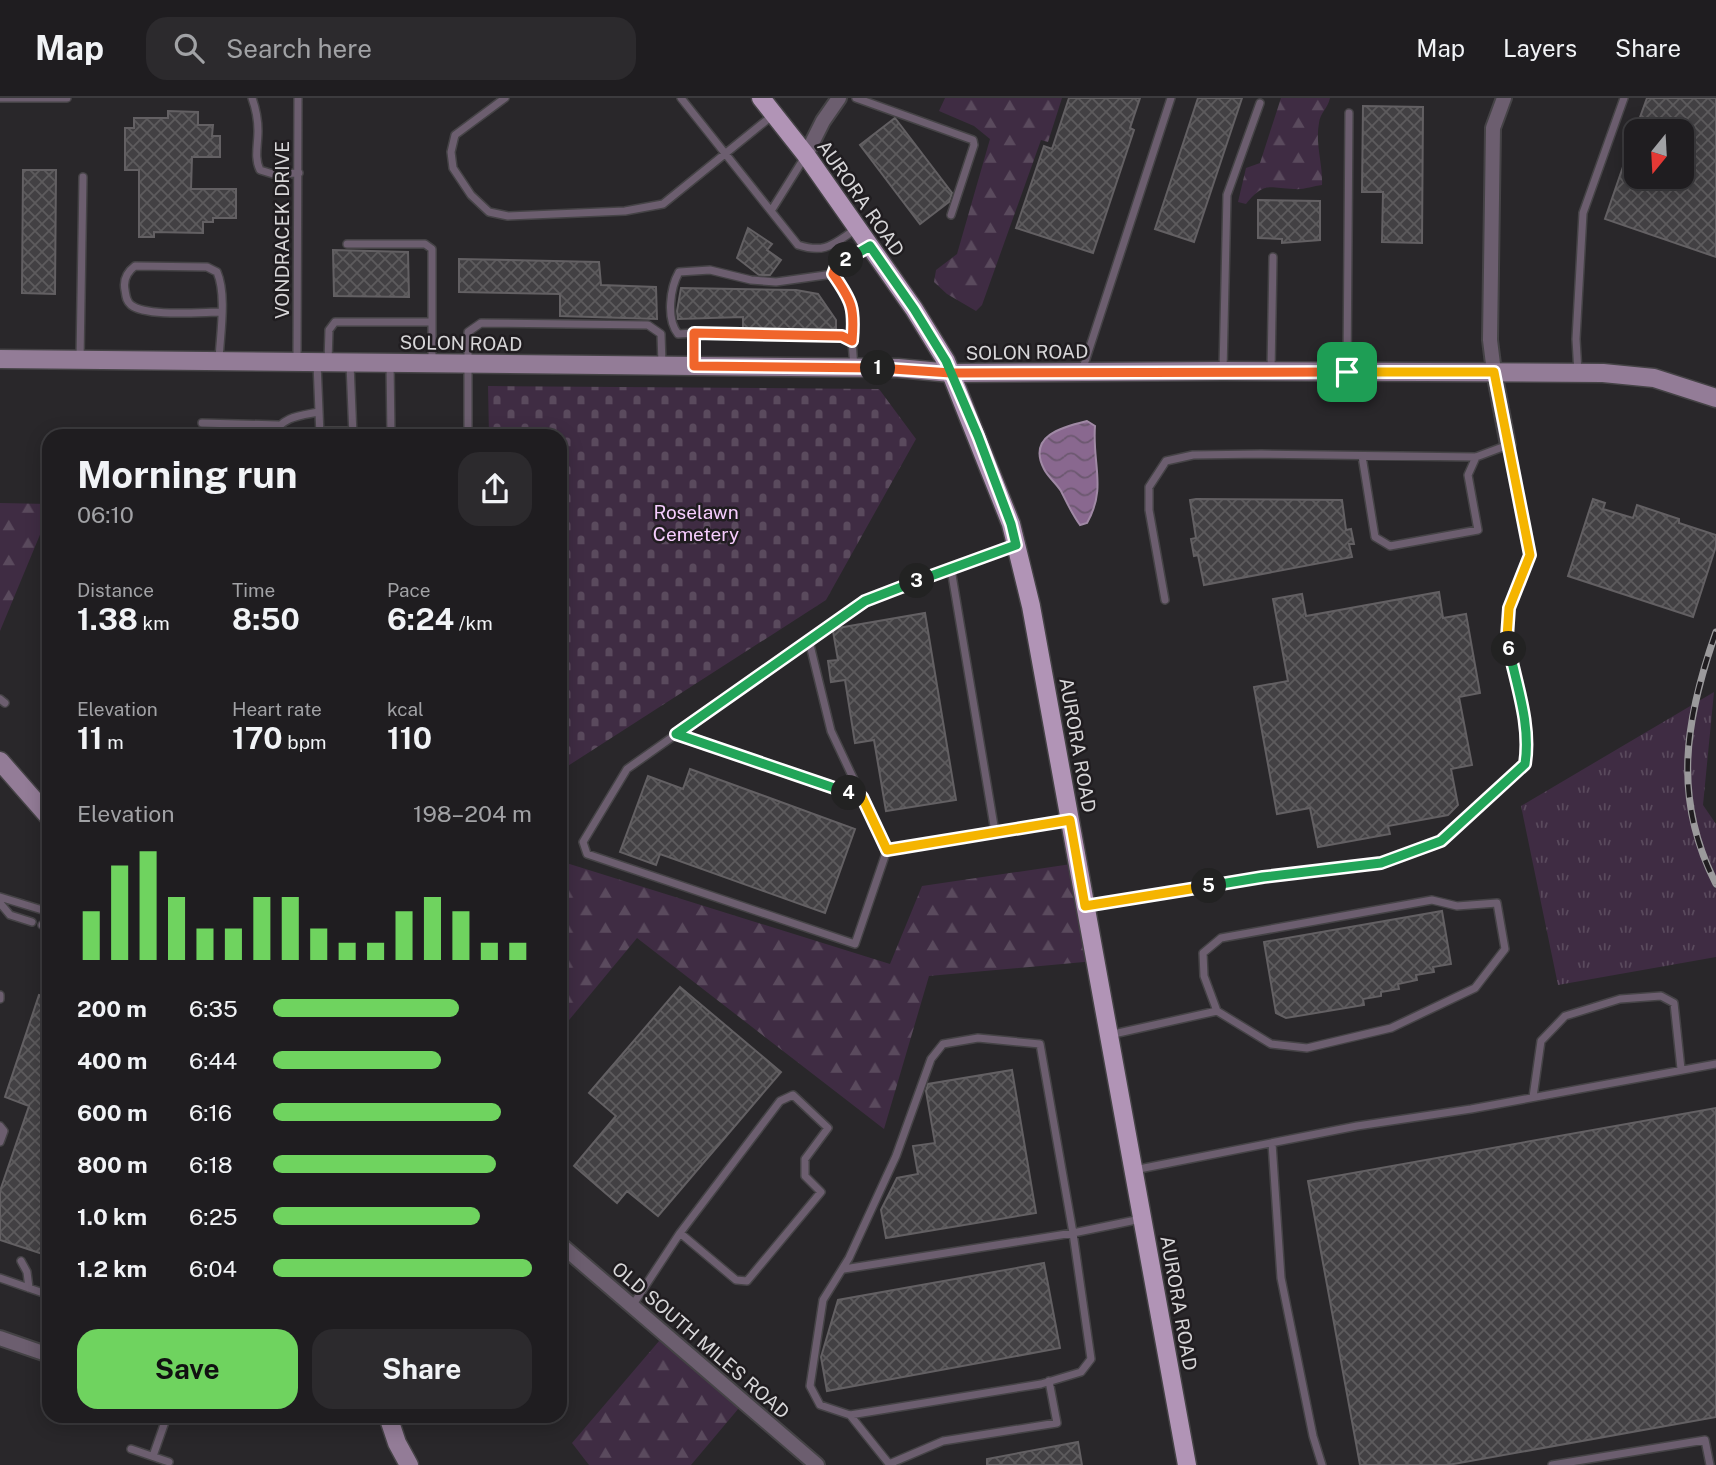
<!DOCTYPE html>
<html lang="en">
<head>
<meta charset="utf-8">
<style>
	:root { --surface:#1f1d20; --page:#2c2a2d; --text:#f1f3f6; --muted:#a1a2a5; --line:#3c3b3e; --accent:#6fd35f }
	body { margin:0; font-family:"Public Sans",sans-serif; background:var(--page); color:var(--text); height:100vh; display:flex; flex-direction:column; font-size:26px; white-space:nowrap }
	* { box-sizing:border-box; margin:0 }
	p { font-size:23px; color:var(--muted) }
	.icon { flex:none; width:38px; height:38px; fill:none; stroke:currentColor; stroke-width:2; stroke-linecap:round; stroke-linejoin:round }
	.map { position:relative; flex:1; overflow:hidden }
	.side { position:absolute; left:42px; top:331px; width:525px; height:994px; display:flex; flex-direction:column; background:var(--surface); border-radius:21px; box-shadow:0 4px 18px #0003,0 0 0 2px var(--line) }
	.side>* { flex:none }
	.needle { width:46px; rotate:198deg }
	.fabs { position:absolute; left:1624px; top:21px; display:grid; gap:14px }
	.fabs a { display:grid; place-items:center; width:70px; height:70px; border-radius:14px; background:var(--surface); box-shadow:0 4px 18px #0003,0 0 0 2px var(--line); font-size:35px }
	.pin { position:absolute; display:grid; place-items:center; width:60px; height:60px; color:#fff; margin:-30px; border-radius:14px; box-shadow:0 4px 10px #0006 }
	.km { position:absolute; width:35px; height:35px; margin:-18px; border-radius:50%; background:#222; color:#fff; font-size:19px; line-height:35px; text-align:center }
	.round { display:grid; place-items:center; flex:none; width:74px; height:74px; border-radius:21px; background:var(--page) }
	.overview { display:flex; align-items:center; justify-content:space-between; height:119px; padding:0 35px }
	h1 { font-size:38px; font-weight:700; line-height:52px }
	.metrics { display:grid; grid-template-columns:repeat(3,1fr); gap:10px; height:119px; padding:7px 35px }
	.metrics div { display:grid; align-content:center }
	.metrics b { font-size:30px; font-weight:700 }
	.metrics small { font-size:19px; font-weight:400 }
	.metrics p { font-size:19px }
	.chart { height:196px; padding:14px 35px }
	.chart p { display:flex; justify-content:space-between }
	.chart svg { width:100%; height:126px; margin-top:7px; stroke:var(--accent); stroke-width:6 }
	.button { display:flex; gap:14px; margin-top:auto; padding:14px 35px }
	.button a { flex:1; height:80px; border-radius:21px; background:var(--accent); color:#111; font-size:28px; font-weight:700; line-height:80px; text-align:center }
	.button a+a { background:var(--page); color:var(--text) }
	ul { padding:0 35px; list-style:none; font-size:23px }
	li { display:grid; grid-template-columns:112px 84px 1fr; align-items:center; height:52px }
	li i { height:18px; border-radius:9px; background:var(--accent) }
	header { display:flex; align-items:center; gap:42px; box-sizing:border-box; height:98px; padding:0 35px; background:var(--surface); border-bottom:2px solid var(--line) }
	header strong { font-size:33px }
	nav { display:flex; gap:38px; margin-inline-start:auto; font-size:24px }
	.search { width:490px; height:63px; background:var(--page); display:flex; align-items:center; gap:18px; box-sizing:border-box; padding:0 24px; border-radius:21px; color:var(--muted); font-size:26px }
	.map>svg:first-child { display:block }
	.grass { fill:url(#grass-tufts) }
	.forest { fill:url(#forest-firs) }
	.cemetery { fill:url(#cemetery-stones) }
	.water { fill:url(#water-waves); stroke:#a089a5; stroke-width:2 }
	.building { fill:url(#building-cross-hatch); stroke:#636063; stroke-width:2 }
	.lines { fill:none; stroke-linecap:round; stroke-linejoin:round }
	.lane-casing { stroke:#454346; stroke-width:10 }
	.street-casing { stroke:#454346; stroke-width:18 }
	.secondary-casing { stroke:#454346; stroke-width:21 }
	.primary-casing { stroke:#454346; stroke-width:21 }
	.lane { stroke:#6c5e6f; stroke-width:7 }
	.street { stroke:#6c5e6f; stroke-width:14 }
	.secondary { stroke:#937c97; stroke-width:18 }
	.primary { stroke:#b194b6; stroke-width:18 }
	.rail-casing { stroke:#9b9a9c; stroke-width:7 }
	.rail { stroke:#201d20; stroke-width:4.5; stroke-dasharray:13; stroke-linecap:butt }
	.split-1-casing { stroke:#fff; stroke-width:14 }
	.split-2-casing { stroke:#fff; stroke-width:14 }
	.split-3-casing { stroke:#fff; stroke-width:14 }
	.split-4-casing { stroke:#fff; stroke-width:14 }
	.split-5-casing { stroke:#fff; stroke-width:14 }
	.split-6-casing { stroke:#fff; stroke-width:14 }
	.split-7-casing { stroke:#fff; stroke-width:14 }
	.split-1 { stroke:#f0652b; stroke-width:9 }
	.split-2 { stroke:#f0652b; stroke-width:9 }
	.split-3 { stroke:#22a559; stroke-width:9 }
	.split-4 { stroke:#22a559; stroke-width:9 }
	.split-5 { stroke:#f5b400; stroke-width:9 }
	.split-6 { stroke:#22a559; stroke-width:9 }
	.split-7 { stroke:#f5b400; stroke-width:9 }
	.labels { text-anchor:middle; dominant-baseline:central; stroke-width:5; stroke-linejoin:round; paint-order:stroke }
	.street-label { font-size:19px; fill:#d7d6d8; stroke:#201d20 }
	.park-label { font-size:19px; fill:#f6cdfe; stroke:#201d20 }
</style>
</head>
<body>
<header>
<strong>Map</strong>
<div class="search"><svg class="icon" aria-label="search" viewBox="0 0 24 24"><circle cx="10" cy="10" r="6"/><path d="M15 15l6 6"/></svg>Search here</div>
<nav><a>Map</a><a>Layers</a><a>Share</a></nav>
</header>
<div class="map">
<svg width="1716" height="1367" viewBox="0 0 1716 1367">
	<defs>
		<pattern id="grass-tufts" width="24" height="20" patternUnits="userSpaceOnUse" patternTransform="scale(1.75)"><rect width="24" height="20" fill="#3f2c43"/><path d="M3 7l-1-3M5 7V3M7 7l1-3M15 17l-1-3M17 17v-4M19 17l1-3" fill="none" stroke="#5a4a5d"/></pattern>
		<pattern id="forest-firs" width="22" height="20" patternUnits="userSpaceOnUse" patternTransform="scale(1.75)"><rect width="22" height="20" fill="#3f2c43"/><path d="M5 1l3.5 6h-7zM16 11l3.5 6h-7z" fill="#5a4a5d"/></pattern>
		<pattern id="cemetery-stones" width="16" height="16" patternUnits="userSpaceOnUse" patternTransform="scale(1.75)"><rect width="16" height="16" fill="#3f2c43"/><path d="M2 7V4a2 2 0 0 1 4 0v3zM10 15v-3a2 2 0 0 1 4 0v3z" fill="#5a4a5d"/></pattern>
		<pattern id="water-waves" width="16" height="10" patternUnits="userSpaceOnUse" patternTransform="scale(1.75)"><rect width="16" height="10" fill="#89688f"/><path d="M0 5q4-4 8 0t8 0" fill="none" stroke="#6c5870"/></pattern>
		<pattern id="building-cross-hatch" width="8" height="8" patternUnits="userSpaceOnUse" patternTransform="scale(1.75)"><rect width="8" height="8" fill="#424043"/><path d="M0 0l8 8M0 8l8-8" fill="none" stroke="#5d5b5d"/></pattern>
	</defs>
	<rect width="100%" height="100%" fill="#29272a"/>
	<path class="grass" d="M1714,594L1703,707L1716,726V859L1558,887L1521,708Z"/>
	<path class="forest" d="M945,0H1062L1048,44L1041,42L982,207L976,213L947,196L934,184L936,172L957,156L990,41L974,28L939,13Z
		M1281,0H1330C1328,10 1320,15 1319,25C1315,46 1323,66 1322,87C1313,88 1303,92 1294,91C1268,90 1265,83 1246,106L1238,104L1246,70L1260,65Z
		M0,405L49,406V415L0,533Z
		M560,763L890,866L922,788L1078,765L1095,863L929,878L884,1031L637,840L560,933Z
		M665,1236L744,1304L691,1367H589L572,1345Z"/>
	<path class="cemetery" d="M488,288L879,291L916,341L826,502L560,673V338H489Z"/>
	<path class="water" d="M1087,323L1095,328C1092,366 1107,390 1087,425L1080,427C1072,416 1067,405 1061,393C1056,385 1048,379 1044,371C1027,338 1062,329 1087,323Z"/>
	<path class="building" d="M1069,0H1140L1130,30L1134,32L1093,155L1016,130L1044,48L1052,51Z
		M1198,0H1242L1194,144L1155,131Z
		M1647,0H1716V159L1605,121L1634,37H1636V79H1682V33H1635Z
		M1363,8L1423,9L1422,145L1382,144L1383,94H1362Z
		M168,13L198,14V27H213L212,38H220V59H192L191,91H236V120H213V124H203V135L154,134V139H139V72H125V30H134V20H168Z
		M895,20L952,95L949,104L920,126L860,47Z
		M23,72H56L55,196L22,195Z
		M1258,102L1320,103V142L1282,145V141L1258,140Z
		M748,130L772,146L767,152L781,162L770,177H759L737,160Z
		M333,152L408,154L409,199L334,198Z
		M459,161L599,164L601,187L656,189L657,221L560,218V196L459,194Z
		M681,190L796,192L818,196L836,222V232L743,230V219L678,221L677,213Z
		M1196,401L1342,402L1346,432L1351,431L1354,446H1349L1352,459L1204,487L1198,457L1194,458L1191,441L1196,440L1190,402Z
		M1593,401L1605,405L1603,411L1633,420L1637,407L1679,421V425L1716,437V448L1693,519L1568,478Z
		M1439,494L1443,520L1466,516L1480,595L1459,599L1472,667L1451,671L1458,707L1448,717L1388,728L1390,736L1318,749L1310,710L1277,716L1254,589L1288,583L1273,501L1302,496L1306,518Z
		M925,515L956,702L886,713L874,642L855,645L845,582L831,584L828,563L838,562L833,533L838,530Z
		M690,671L855,731L825,815L660,756L656,767L620,754L648,678L683,691Z
		M1442,813L1451,866L1433,869L1434,874L1416,877L1417,882L1398,886L1399,891L1381,894V898L1363,901L1364,907L1286,920L1276,915L1264,844Z
		M680,889L781,974L658,1118L627,1093L617,1105L574,1068L616,1018L589,995Z
		M39,897L49,900V1092L44,1107L49,1109V1158L0,1142V1093L29,1008L5,999Z
		M1012,972L1036,1115L886,1140L881,1112L897,1080L918,1076L913,1048L935,1045L926,993L928,986Z
		M1716,1010V1319L1448,1367H1360L1308,1083Z
		M1044,1165L1060,1250L827,1293L821,1259L838,1202Z
		M1078,1344L1082,1367H987V1361Z"/>
	<g class="lines">
		<g class="lane-casing">
			<path id="lane" d="M0,0H67
				M252,0C256,11 258,21 258,33C258,47 254,60 260,72L273,76L299,75
				M505,0L455,37L451,54L453,70L471,97L489,114L508,118L625,113L663,106L773,17
				M681,0L798,147C826,156 833,146 856,131
				M856,0L973,42L974,47L951,117
				M771,113L806,57
				M347,146H425L432,151V265
				M694,235L678,236C666,221 670,190 679,174L710,172L751,182L776,184L833,176
				M852,243C855,210 852,203 833,176L837,168L868,149
				M80,261L83,79
				M219,262C220,237 227,197 217,174L207,169L135,168C127,174 123,182 125,192C126,198 126,203 131,207C146,219 201,214 221,214
				M297,263L298,0
				M328,264L329,232L335,224H432
				M317,265L320,338
				M390,265L391,338
				M350,266L353,338
				M694,268V235H703L843,238L852,243L854,270
				M1223,272L1227,97L1260,5
				M1271,272L1273,159
				M1082,273L1171,0
				M1347,273L1349,15
				M1578,275L1576,241L1583,115L1624,0
				M202,325L278,327
				M320,333H353
				M271,338C284,318 298,318 319,314
				M468,338V234L481,225L648,227L661,236L662,266
				M1362,358L1375,439L1390,448L1478,432L1468,377L1476,359
				M1014,448L865,503L627,671L583,744L587,756L855,846L887,752L1069,722
				M951,471L995,734
				M809,543L831,633L887,752
				M0,601L5,605
				M676,636L862,699
				M0,799L49,814
				M0,805L10,817L32,824
				M1086,808L1263,779L1381,765L1441,743L1525,666L1528,647L1527,629L1507,539L1509,510L1530,457L1508,347L1476,359L1261,356L1193,357L1166,363L1149,389V412L1165,502
				M42,827L49,828
				M0,897V901
				M1109,937L1217,913L1271,946L1307,950L1391,930L1475,890L1505,851L1497,805L1457,808L1432,802L1221,840L1203,855L1204,878L1217,913
				M978,940L1040,946L1073,1135L1091,1261L1081,1274L1041,1286L850,1317L820,1307L810,1288L823,1202L849,1160L896,1058L931,961L943,946Z
				M1533,999L1541,943L1565,918L1620,901L1661,898L1674,905L1681,971
				M0,1028L4,1033L0,1044
				M1272,1045L1281,1180L1313,1338L1322,1367
				M1134,1072L1357,1028L1471,1011L1716,966
				M21,1163L27,1174L29,1190
				M844,1171L1073,1135L1141,1121
				M0,1180L49,1197
				M632,1208L680,1135L780,1003L793,997L828,1030L805,1061V1078L821,1094L747,1183L736,1182L680,1135
				M850,1317L890,1367
				M131,1351L169,1364
				M153,1358L167,1318
				M889,1366L943,1343L1057,1325L1049,1283
				M1552,1367L1705,1342L1710,1367"/>
		</g>
		<g class="street-casing">
			<path id="street" d="M1504,0L1493,30L1490,242L1494,274L1508,347
				M806,57L823,23L839,0
				M560,1146L817,1367
				M0,1240L49,1257"/>
		</g>
		<g class="secondary-casing">
			<path id="secondary" d="M0,261L898,270L951,275L1223,273L1603,275L1654,280L1716,300
				M0,663L49,719
				M388,1318L397,1345L409,1367"/>
		</g>
		<g class="primary-casing">
			<path id="primary" d="M761,0L806,57L914,211L946,263L1011,426L1031,508L1187,1367"/>
		</g>
		<use href="#lane" class="lane"/>
		<use href="#street" class="street"/>
		<use href="#secondary" class="secondary"/>
		<use href="#primary" class="primary"/>
		<g class="rail-casing">
			<path id="rail" d="M1716,534C1685,622 1672,700 1716,786"/>
		</g>
		<use href="#rail" class="rail"/>
	</g>
	<g class="lines">
		<g class="split-1-casing">
			<path id="split-1" d="M878,270L951,275L1347,274"/>
		</g>
		<g class="split-2-casing">
			<path id="split-2" d="M846,162L836,168L833,176C852,203 855,210 852,243L842,238L694,235V268L878,270"/>
		</g>
		<g class="split-3-casing">
			<path id="split-3" d="M846,162L870,148L914,211L946,263L978,338L1011,426L1016,447L917,483"/>
		</g>
		<g class="split-4-casing">
			<path id="split-4" d="M849,695L676,636L865,503L917,483"/>
		</g>
		<g class="split-5-casing">
			<path id="split-5" d="M849,695L862,699L887,752L1070,722L1085,808L1209,788"/>
		</g>
		<g class="split-6-casing">
			<path id="split-6" d="M1209,788L1263,779L1381,765L1441,743L1525,666C1531,627 1517,589 1509,551"/>
		</g>
		<g class="split-7-casing">
			<path id="split-7" d="M1347,274H1494L1530,457L1509,510L1507,539L1509,551"/>
		</g>
		<use href="#split-1" class="split-1"/>
		<use href="#split-2" class="split-2"/>
		<use href="#split-3" class="split-3"/>
		<use href="#split-4" class="split-4"/>
		<use href="#split-5" class="split-5"/>
		<use href="#split-6" class="split-6"/>
		<use href="#split-7" class="split-7"/>
	</g>
	<g class="labels">
		<g class="street-label">
			<text transform="translate(861 100) rotate(55)">AURORA ROAD</text>
			<text transform="translate(282 132) rotate(-90)">VONDRACEK DRIVE</text>
			<text transform="translate(461 245) rotate(1)">SOLON ROAD</text>
			<text transform="translate(1027 254) rotate(-1)">SOLON ROAD</text>
			<text transform="translate(1078 647) rotate(80)">AURORA ROAD</text>
			<text transform="translate(1179 1205) rotate(80)">AURORA ROAD</text>
			<text transform="translate(701 1242) rotate(41)">OLD SOUTH MILES ROAD</text>
		</g>
		<g class="park-label">
			<text x="696" y="414">Roselawn<tspan x="696" dy="22">Cemetery</tspan></text>
		</g>
	</g>
</svg>
<div class="fabs">
<a><svg class="needle" viewBox="-14 -14 28 28"><path d="M0-13l5 13h-10z" fill="#e53935"/><path d="M0 13l5-13h-10z" fill="#a1a2a5"/></svg></a>
</div>
<div class="pin" style="left:1347px;top:274px;background:#1e9e55"><svg class="icon" aria-label="arrive" viewBox="0 0 24 24"><path d="M6 21V4h12l-3 4 3 4H6"/></svg></div>
<b class="km" style="left:878px;top:270px">1</b>
<b class="km" style="left:846px;top:162px">2</b>
<b class="km" style="left:917px;top:483px">3</b>
<b class="km" style="left:849px;top:695px">4</b>
<b class="km" style="left:1209px;top:788px">5</b>
<b class="km" style="left:1509px;top:551px">6</b>
<section class="side">
<div class="overview"><div><h1>Morning run</h1><p>06:10</p></div><a class="round"><svg class="icon" aria-label="share" viewBox="0 0 24 24"><path d="M12 15V3M7 8l5-5 5 5M5 13v7h14v-7"/></svg></a></div>
<div class="metrics">
<div><p>Distance</p><b>1.38<small> km</small></b></div>
<div><p>Time</p><b>8:50</b></div>
<div><p>Pace</p><b>6:24<small> /km</small></b></div>
</div>
<div class="metrics">
<div><p>Elevation</p><b>11<small> m</small></b></div>
<div><p>Heart rate</p><b>170<small> bpm</small></b></div>
<div><p>kcal</p><b>110</b></div>
</div>
<div class="chart"><p><span>Elevation</span>198–204 m</p>
<svg viewBox="0 0 160 44" preserveAspectRatio="none"><path d="M5 44V27M15 44V11M25 44V6M35 44V22M45 44V33M55 44V33M65 44V22M75 44V22M85 44V33M95 44V38M105 44V38M115 44V27M125 44V22M135 44V27M145 44V38M155 44V38"/></svg>
</div>
<ul>
<li><b>200 m</b>6:35<i style="width:72%"></i></li>
<li><b>400 m</b>6:44<i style="width:65%"></i></li>
<li><b>600 m</b>6:16<i style="width:88%"></i></li>
<li><b>800 m</b>6:18<i style="width:86%"></i></li>
<li><b>1.0 km</b>6:25<i style="width:80%"></i></li>
<li><b>1.2 km</b>6:04<i style="width:100%"></i></li>
</ul>
<div class="button"><a>Save</a><a>Share</a></div>
</section>
</div>
</body>
</html>
